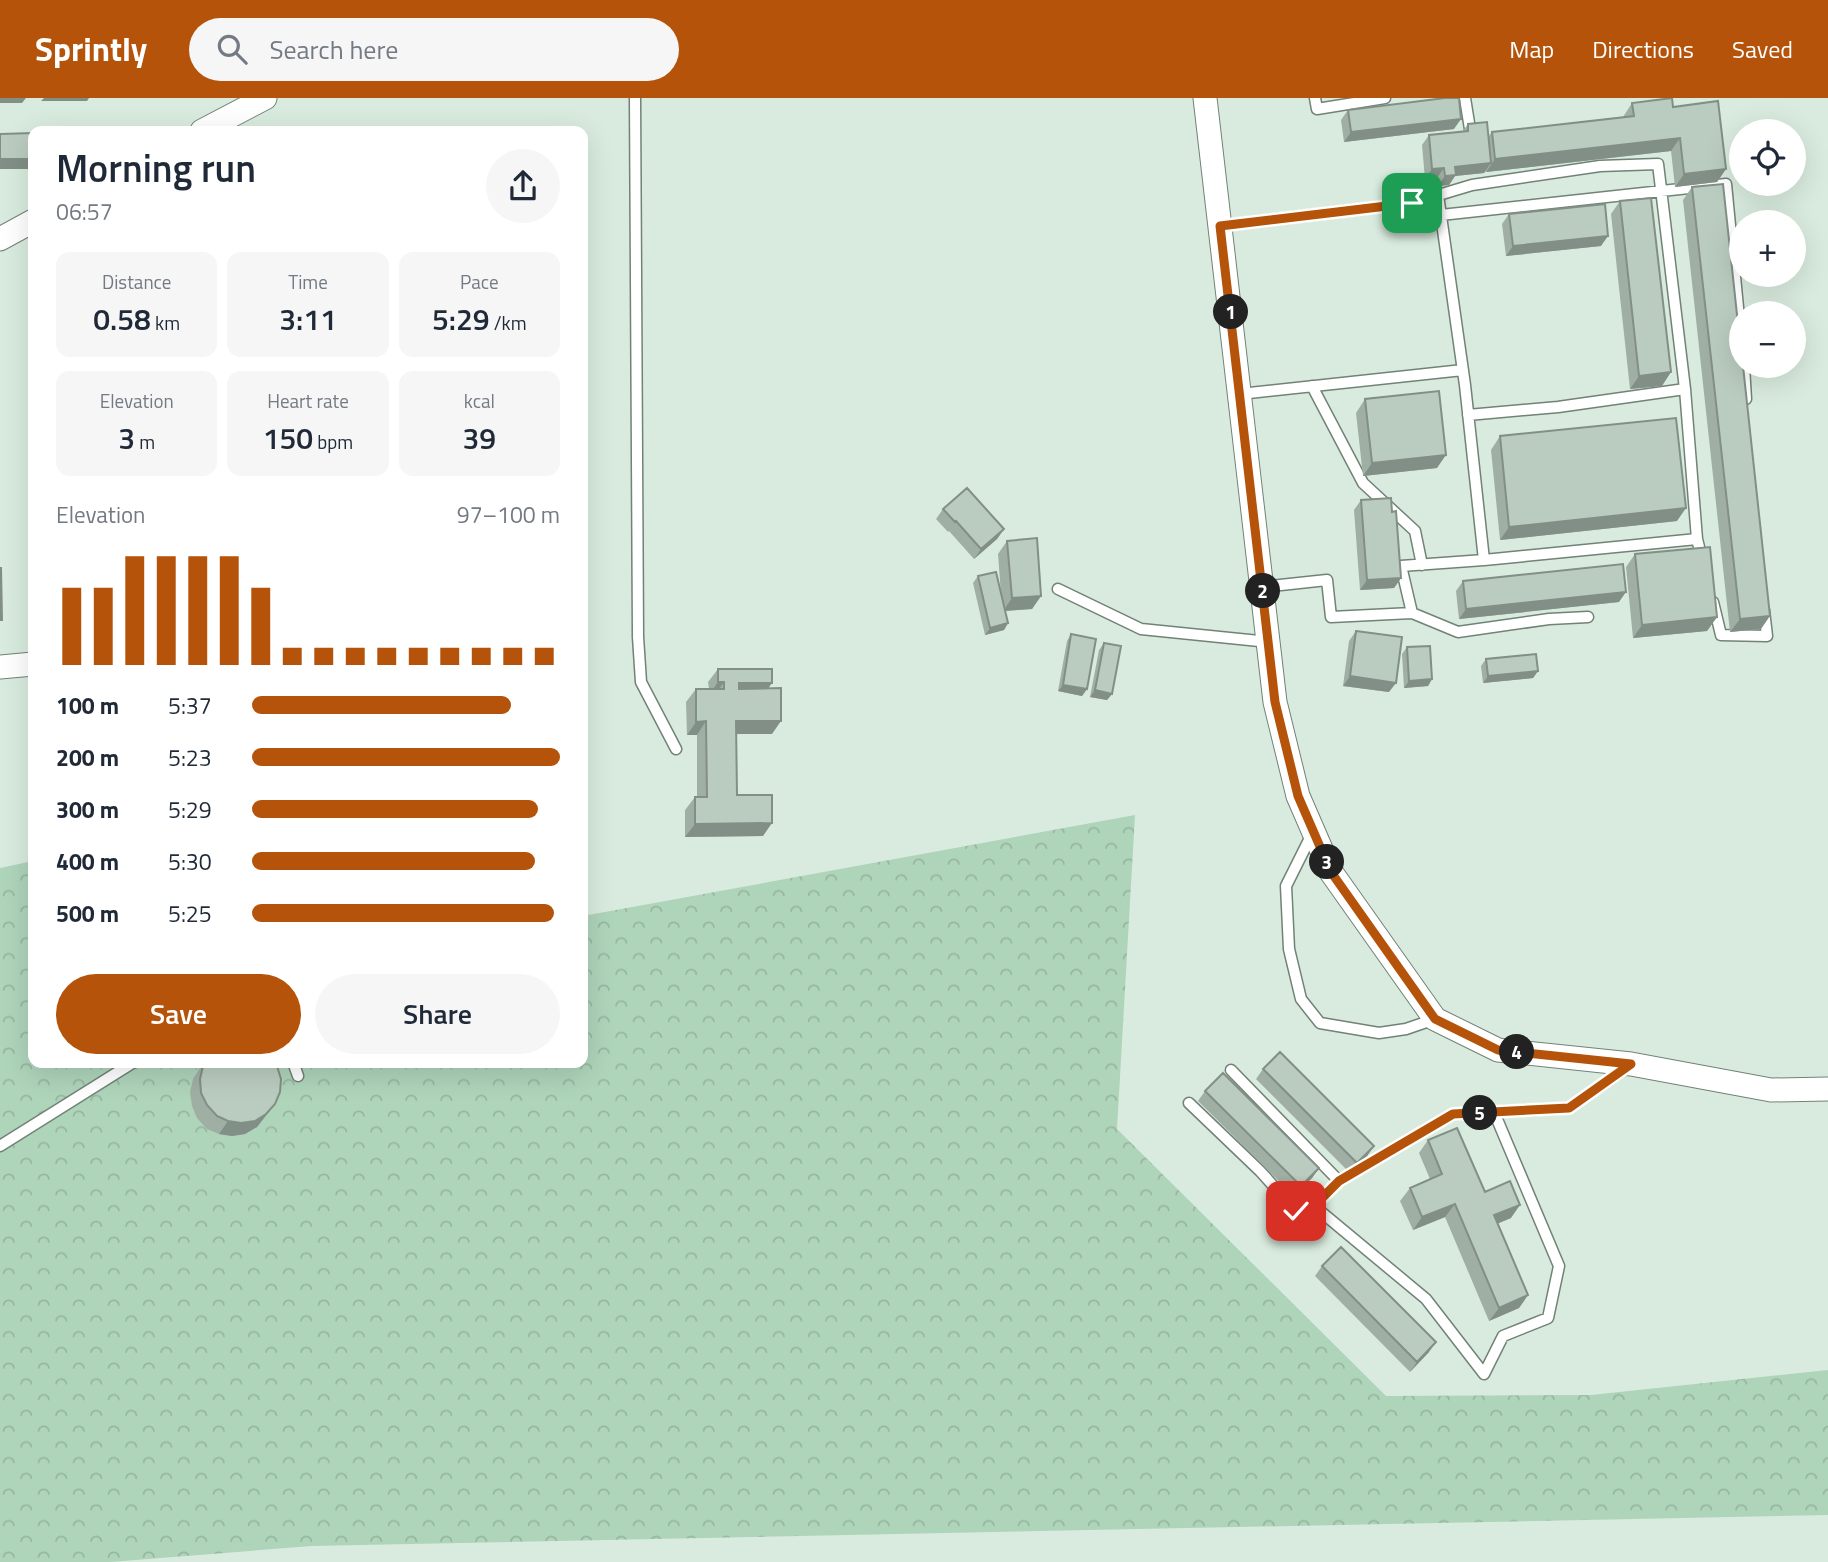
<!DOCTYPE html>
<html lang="en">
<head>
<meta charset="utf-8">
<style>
	:root { --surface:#fff; --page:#f6f6f7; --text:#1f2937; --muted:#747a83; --accent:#b45309 }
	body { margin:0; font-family:"Titillium Web",sans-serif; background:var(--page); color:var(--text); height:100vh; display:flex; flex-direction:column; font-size:26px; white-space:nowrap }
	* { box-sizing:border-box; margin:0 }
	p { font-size:23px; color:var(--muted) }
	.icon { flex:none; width:38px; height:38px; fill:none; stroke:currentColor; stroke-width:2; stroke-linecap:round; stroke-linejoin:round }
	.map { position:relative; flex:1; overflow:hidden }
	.details { position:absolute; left:28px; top:28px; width:560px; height:942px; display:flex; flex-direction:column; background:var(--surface); border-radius:14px; box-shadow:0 7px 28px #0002 }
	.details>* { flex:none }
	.controls { position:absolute; left:1729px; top:21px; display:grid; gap:14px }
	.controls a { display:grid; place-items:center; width:77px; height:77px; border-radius:50%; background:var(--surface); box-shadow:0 7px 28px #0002; font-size:35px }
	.pin { position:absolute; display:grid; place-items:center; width:60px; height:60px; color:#fff; margin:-30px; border-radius:14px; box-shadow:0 4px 10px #0006 }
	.km { position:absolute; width:35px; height:35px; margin:-18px; border-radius:50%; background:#222; color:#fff; font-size:19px; line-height:35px; text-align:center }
	.round { display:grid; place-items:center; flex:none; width:74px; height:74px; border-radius:37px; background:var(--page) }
	.overview { display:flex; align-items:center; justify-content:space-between; height:119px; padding:0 28px }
	h1 { font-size:38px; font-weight:600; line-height:52px }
	.figures { display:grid; grid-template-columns:repeat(3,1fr); gap:10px; height:119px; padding:7px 28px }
	.figures div { display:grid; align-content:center; border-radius:14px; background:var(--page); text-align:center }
	.figures b { font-size:30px; font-weight:600 }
	.figures small { font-size:19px; font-weight:400 }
	.figures p { font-size:19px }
	.chart { height:196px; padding:14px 28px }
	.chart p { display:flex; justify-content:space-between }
	.chart svg { width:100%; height:126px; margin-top:7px; stroke:var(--accent); stroke-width:6 }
	.primary-button { display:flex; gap:14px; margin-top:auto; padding:14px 28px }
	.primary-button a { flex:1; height:80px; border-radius:42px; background:var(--accent); color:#fff; font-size:28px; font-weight:600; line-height:80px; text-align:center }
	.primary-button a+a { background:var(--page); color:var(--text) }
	ul { padding:0 28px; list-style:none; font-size:23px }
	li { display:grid; grid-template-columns:112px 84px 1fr; align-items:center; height:52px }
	li i { height:18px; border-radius:9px; background:var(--accent) }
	header { display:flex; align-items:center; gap:42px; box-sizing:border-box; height:98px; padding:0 35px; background:var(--accent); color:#fff }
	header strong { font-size:33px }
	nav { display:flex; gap:38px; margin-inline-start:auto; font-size:24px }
	.search { width:490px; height:63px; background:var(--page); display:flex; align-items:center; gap:18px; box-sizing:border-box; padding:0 24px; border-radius:38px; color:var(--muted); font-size:26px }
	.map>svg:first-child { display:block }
	.forest { fill:url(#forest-crowns) }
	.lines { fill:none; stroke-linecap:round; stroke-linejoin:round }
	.lane-casing { stroke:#718276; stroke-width:13 }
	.street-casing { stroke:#718276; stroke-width:25 }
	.lane { stroke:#fff; stroke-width:10 }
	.street { stroke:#fff; stroke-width:23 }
	.wall { fill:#a0afa4 }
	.shaded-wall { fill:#828f86 }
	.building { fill:#baccbf; stroke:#828f86; stroke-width:2 }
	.route-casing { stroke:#fff; stroke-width:14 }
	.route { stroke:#b45309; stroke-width:9 }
</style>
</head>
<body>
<header>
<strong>Sprintly</strong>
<div class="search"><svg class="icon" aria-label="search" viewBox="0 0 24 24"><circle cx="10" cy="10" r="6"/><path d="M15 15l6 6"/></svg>Search here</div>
<nav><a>Map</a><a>Directions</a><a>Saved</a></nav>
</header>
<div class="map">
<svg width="1828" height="1464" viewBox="0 0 1828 1464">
	<defs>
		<pattern id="forest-crowns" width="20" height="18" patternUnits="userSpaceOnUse" patternTransform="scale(1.75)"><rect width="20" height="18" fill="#aed4ba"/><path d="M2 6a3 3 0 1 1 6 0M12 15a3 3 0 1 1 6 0" fill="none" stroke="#96b6a0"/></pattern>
	</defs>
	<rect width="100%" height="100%" fill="#d9ebde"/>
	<path class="forest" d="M1135,717L1117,1031L1386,1298L1591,1297L1828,1272V1417L311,1448L110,1464H0V770L33,763V964H583V818Z"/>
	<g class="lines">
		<g class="lane-casing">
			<path id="lane" d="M635,0L638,539L641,584L676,651
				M1315,0L1317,11L1385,0
				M1465,0L1470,31
				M1438,97L1465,287L1484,462
				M1441,117L1726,86L1741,240
				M1220,128L1412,105L1472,87L1600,68L1658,66L1685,291L1697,441L1702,461
				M1744,268L1746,301
				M1312,288L1363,385L1415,433L1422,467
				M1240,296L1463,272
				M1468,317L1558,309L1685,291
				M1262,489L1327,482L1331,519L1412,515L1401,468L1484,462L1697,441
				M1058,491L1141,531L1269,544
				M1713,504L1721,537L1767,538L1764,512
				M1412,515L1458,534L1549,521L1588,519
				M1313,734L1286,788L1289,851L1301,901L1320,925L1379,935L1406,931L1435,921
				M293,964L298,978
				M1231,972L1339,1083
				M1189,1005L1260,1073L1296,1113L1314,1108
				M1494,1014L1559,1168L1548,1220L1503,1238L1484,1276L1426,1201L1314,1108L1339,1083L1453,1016L1569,1010L1629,968
				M0,1048L134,964"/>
		</g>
		<g class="street-casing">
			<path id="street" d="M1205,0L1275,604L1298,698L1331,774L1435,921L1498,952L1631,966L1771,992L1828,991
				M202,33L265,0
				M0,141L33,123
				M0,569L33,566"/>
		</g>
		<use href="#lane" class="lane"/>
		<use href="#street" class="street"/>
	</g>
	<path class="wall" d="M1632,5L1673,9L1726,71L1717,84L1675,89L1671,53L1486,74V73L1484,75L1455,78L1449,87L1438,88L1437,80L1425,81L1422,47L1429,37L1462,34L1468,26L1488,39L1492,34L1623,19Z
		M1348,12L1454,31L1344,44L1341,22Z
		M1692,89L1761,531L1730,534L1683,102Z
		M1620,103L1662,288L1630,291L1611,116Z
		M1509,116L1601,148L1506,158L1502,126Z
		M1365,301L1437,370L1363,378L1356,315Z
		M1500,338L1677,423L1500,442L1491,352Z
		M1361,402L1392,414L1401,480L1394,490L1360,492L1354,412Z
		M943,411L1004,431L997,441L974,461L949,433L948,434L936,421Z
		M1007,443L1041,498L1032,511L1005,513L1008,525L1004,532L985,537L973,485L978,478L1001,497L998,456Z
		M1635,456L1717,519L1707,533L1633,540L1626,469Z
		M1463,483L1619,504L1459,521L1456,493Z
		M1356,533L1389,594L1343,588L1349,543Z
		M1071,536L1087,591L1082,598L1058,593L1067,543Z
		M1104,545L1112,596L1107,602L1090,599L1099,552Z
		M1407,549L1432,581L1428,588L1404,590L1402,556Z
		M1486,561L1538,573L1533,580L1483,585L1481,568Z
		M718,571L768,591L772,636H736L737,697L763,738L685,739V712L695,699H697V637H687L686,604L696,591H709L708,584Z
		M204,964H275V1006L257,1029L245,1036L232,1038L219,1036L207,1031L197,1020L192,1008L190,994L193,981Z
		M1263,971L1374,1048L1367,1058L1350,1075L1256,981Z
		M1205,993L1319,1070L1312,1080L1294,1098L1198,1003Z
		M1428,1042L1485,1094L1511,1120L1498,1125L1528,1197L1519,1210L1489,1223L1445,1119L1413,1132L1400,1103L1410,1090L1430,1081L1419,1055Z
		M1322,1168L1429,1254L1410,1274L1315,1178Z"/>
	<path class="shaded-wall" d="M0,0H26L22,5H0Z
		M44,0H89L87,3H41Z
		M1461,21L1454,31L1344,44L1351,34Z
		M1680,40L1671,53L1486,74L1495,61Z
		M0,61H33V71H0Z
		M1491,65L1484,75L1455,78L1449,87L1438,88L1445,78L1455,69Z
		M1444,70L1437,80L1425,81L1432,71Z
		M1726,71L1717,84L1675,89L1684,76Z
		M1608,138L1601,148L1506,158L1513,148Z
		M1671,274L1662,288L1630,291L1639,278Z
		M1446,357L1437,370L1363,378L1372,365Z
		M1686,410L1677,423L1500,442L1509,429Z
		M1004,431L997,441L974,461L981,451Z
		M1401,480L1394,490L1360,492L1367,482Z
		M1626,494L1619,504L1459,521L1466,511Z
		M1041,498L1032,511L1003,513L1012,500Z
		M1770,518L1761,531L1730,534L1740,521Z
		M1717,519L1707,533L1633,540L1642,527Z
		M1008,525L1004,532L985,537L990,530Z
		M1538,573L1533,580L1483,585L1488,578Z
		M1350,578L1396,585L1389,594L1343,588Z
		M1432,581L1428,588L1404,590L1409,583Z
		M718,584H724L715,597H709Z
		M739,585H772L763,598H730Z
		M1063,587L1087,591L1082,598L1058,593Z
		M1095,592L1112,596L1107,602L1090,599Z
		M706,623L697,637H687L696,624Z
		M736,623H781L772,636H727Z
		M772,725L763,738L685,739L695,726Z
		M275,1006L257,1029L245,1036L232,1038L219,1036L228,1023Z
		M1374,1048L1367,1058L1350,1075L1357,1065Z
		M1319,1070L1312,1080L1294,1098L1301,1088Z
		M1455,1106L1445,1119L1413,1132L1422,1119Z
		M1520,1107L1511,1120L1485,1131L1494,1117Z
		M1528,1197L1519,1210L1489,1223L1499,1210Z
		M1436,1244L1429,1254L1410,1274L1417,1264Z"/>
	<path class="building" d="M1445,0H1459L1461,21L1351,34L1348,12Z
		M1672,0L1673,9L1718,3L1726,71L1684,76L1680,40L1495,61L1492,34L1634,18L1632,5Z
		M1487,24L1491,65L1455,69L1456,77L1445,78L1444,70L1432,71L1429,37L1468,33V26Z
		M33,35V61H0V36Z
		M1723,86L1741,254V268H1743L1770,518L1740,521L1692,89Z
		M1651,100L1671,274L1639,278L1620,103Z
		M1605,106L1608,138L1513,148L1509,116Z
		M1439,293L1446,357L1372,365L1365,301Z
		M1676,320L1686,410L1509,429L1500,338Z
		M967,390L1004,431L981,451L956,423L955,424L943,411Z
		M1391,400L1392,414L1396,413L1401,480L1367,482L1361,402Z
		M1037,440L1041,498L1012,500L1007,443Z
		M1710,449L1717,519L1642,527L1635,456Z
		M1623,466L1626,494L1466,511L1463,483Z
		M0,470H1L2,522H0Z
		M996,474L1008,525L990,530L978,478Z
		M1356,533L1402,539L1396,585L1350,578Z
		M1071,536L1096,541L1087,591L1063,587Z
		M1104,545L1121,548L1112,596L1095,592Z
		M1430,548L1432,581L1409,583L1407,549Z
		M1536,556L1538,573L1488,578L1486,561Z
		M718,571H772V585H739V591L781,590V623H736L737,697H772V725L695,726V699H707L706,623L696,624V591H724V584H718Z
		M1280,954L1374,1048L1357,1065L1263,971Z
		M205,964H275L277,968L281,981L280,994L275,1006L266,1016L255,1023L241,1025L228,1023L217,1018L207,1007L201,995L200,981L203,968Z
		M1223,975L1319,1070L1301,1088L1205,993Z
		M1457,1030L1485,1094L1510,1083L1520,1107L1494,1117L1528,1197L1499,1210L1455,1106L1422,1119L1410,1090L1442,1076L1428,1042Z
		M1341,1149L1436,1244L1417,1264L1322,1168Z"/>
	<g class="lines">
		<g class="route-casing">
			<path id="route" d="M1296,1113L1314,1108L1339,1083L1453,1016L1569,1010L1631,966L1498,952L1435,921L1331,774L1298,698L1275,604L1220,128L1412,105"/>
		</g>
		<use href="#route" class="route"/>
	</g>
</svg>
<div class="controls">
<a><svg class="icon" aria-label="locate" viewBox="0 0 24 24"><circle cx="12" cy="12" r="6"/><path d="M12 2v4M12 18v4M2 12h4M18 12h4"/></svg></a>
<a>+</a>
<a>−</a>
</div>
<div class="pin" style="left:1412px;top:105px;background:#1e9e55"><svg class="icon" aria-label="arrive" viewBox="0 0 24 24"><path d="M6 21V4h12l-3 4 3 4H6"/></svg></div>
<div class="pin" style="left:1296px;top:1113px;background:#d93025"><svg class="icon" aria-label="check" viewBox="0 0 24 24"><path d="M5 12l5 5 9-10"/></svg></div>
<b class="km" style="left:1231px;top:214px">1</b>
<b class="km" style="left:1263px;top:493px">2</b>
<b class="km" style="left:1327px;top:764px">3</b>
<b class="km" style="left:1517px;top:954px">4</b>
<b class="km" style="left:1480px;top:1015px">5</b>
<section class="details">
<div class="overview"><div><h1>Morning run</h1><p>06:57</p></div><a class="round"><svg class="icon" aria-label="share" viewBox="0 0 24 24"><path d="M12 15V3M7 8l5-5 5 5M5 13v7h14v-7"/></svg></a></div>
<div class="figures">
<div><p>Distance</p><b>0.58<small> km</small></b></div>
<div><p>Time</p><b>3:11</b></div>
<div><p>Pace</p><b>5:29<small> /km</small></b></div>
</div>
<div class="figures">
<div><p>Elevation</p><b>3<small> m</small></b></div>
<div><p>Heart rate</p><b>150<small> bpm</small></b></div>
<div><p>kcal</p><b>39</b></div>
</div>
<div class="chart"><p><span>Elevation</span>97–100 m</p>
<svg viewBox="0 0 160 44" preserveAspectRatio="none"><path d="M5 44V17M15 44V17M25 44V6M35 44V6M45 44V6M55 44V6M65 44V17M75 44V38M85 44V38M95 44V38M105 44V38M115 44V38M125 44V38M135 44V38M145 44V38M155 44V38"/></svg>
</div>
<ul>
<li><b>100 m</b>5:37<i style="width:84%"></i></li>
<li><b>200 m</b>5:23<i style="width:100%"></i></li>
<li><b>300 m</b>5:29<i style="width:93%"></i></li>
<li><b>400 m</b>5:30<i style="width:92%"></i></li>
<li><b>500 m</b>5:25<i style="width:98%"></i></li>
</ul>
<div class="primary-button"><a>Save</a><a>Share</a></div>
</section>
</div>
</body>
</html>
